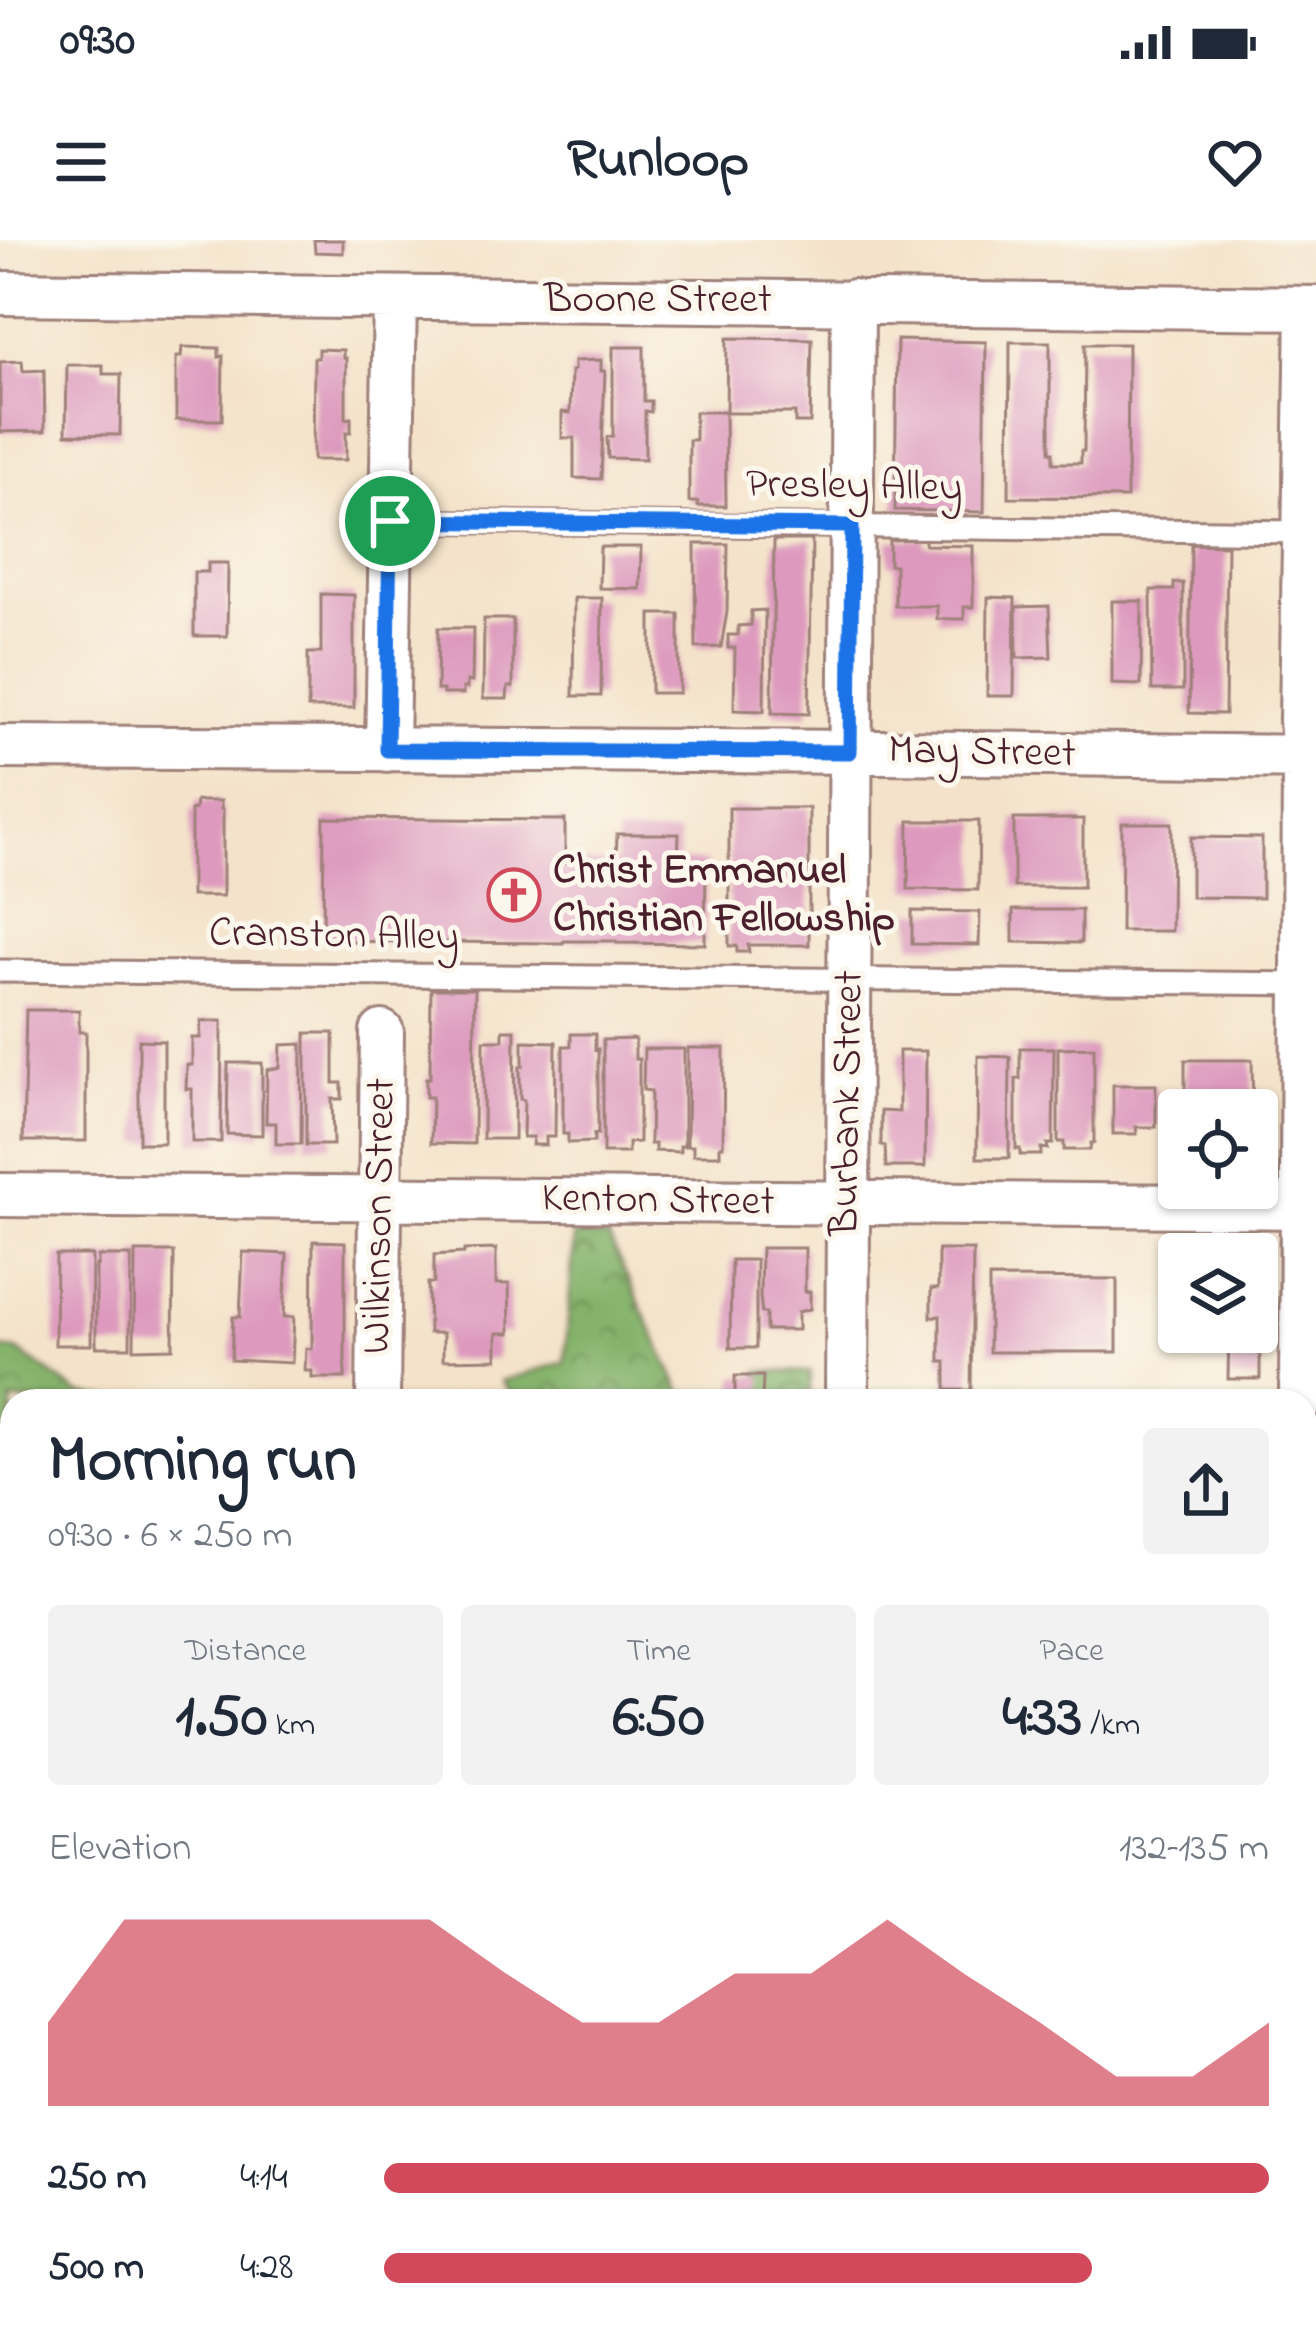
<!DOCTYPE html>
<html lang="en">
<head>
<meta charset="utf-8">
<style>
	:root { --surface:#fff; --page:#f2f2f3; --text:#1f2937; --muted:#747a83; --accent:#d1495b }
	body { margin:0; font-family:"Indie Flower",sans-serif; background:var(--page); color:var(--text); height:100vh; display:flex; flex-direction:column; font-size:45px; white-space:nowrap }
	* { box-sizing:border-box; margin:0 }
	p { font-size:39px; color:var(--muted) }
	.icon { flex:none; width:66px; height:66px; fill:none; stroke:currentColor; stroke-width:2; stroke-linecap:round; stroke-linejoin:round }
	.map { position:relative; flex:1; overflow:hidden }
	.side { position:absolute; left:0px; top:1149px; width:1317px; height:951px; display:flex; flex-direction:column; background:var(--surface); border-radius:36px 36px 0 0; box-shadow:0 3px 9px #0004 }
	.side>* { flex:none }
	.buttons { position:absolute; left:1158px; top:849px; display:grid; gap:24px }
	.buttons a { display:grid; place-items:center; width:120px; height:120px; border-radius:12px; background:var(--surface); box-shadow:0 3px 9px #0004; font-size:60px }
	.pin { position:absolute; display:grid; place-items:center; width:102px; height:102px; color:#fff; margin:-51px; border:6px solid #fff; border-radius:50%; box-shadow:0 3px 12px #0007 }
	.round { display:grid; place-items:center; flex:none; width:126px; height:126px; border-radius:12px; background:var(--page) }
	.headline { display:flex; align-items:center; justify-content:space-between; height:204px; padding:0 48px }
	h1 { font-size:66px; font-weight:800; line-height:90px }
	.figures { display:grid; grid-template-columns:repeat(3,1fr); gap:18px; height:204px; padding:12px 48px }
	.figures div { display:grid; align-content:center; border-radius:12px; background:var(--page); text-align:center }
	.figures b { font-size:60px; font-weight:800 }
	.figures small { font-size:33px; font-weight:400 }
	.figures p { font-size:33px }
	.chart { height:336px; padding:24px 48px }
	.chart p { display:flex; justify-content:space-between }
	.chart svg { width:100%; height:216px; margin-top:12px; fill:var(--accent); opacity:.7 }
	ul { padding:0 48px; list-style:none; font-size:39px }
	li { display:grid; grid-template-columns:192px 144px 1fr; align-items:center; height:90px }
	li i { height:30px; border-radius:15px; background:var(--accent) }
	.status { display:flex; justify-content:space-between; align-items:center; height:84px; padding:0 60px; background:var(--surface); direction:ltr }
	.status svg { height:33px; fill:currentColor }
	header { display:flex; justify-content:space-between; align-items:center; height:156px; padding:0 48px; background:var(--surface); font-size:54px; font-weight:800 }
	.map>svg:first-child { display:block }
	.forest { fill:url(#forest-crowns); stroke:#67684b; stroke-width:3 }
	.building { fill:#dd9abe }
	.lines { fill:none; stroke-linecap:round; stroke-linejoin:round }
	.service-casing { stroke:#9f817a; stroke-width:27 }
	.minor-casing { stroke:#9f817a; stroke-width:48 }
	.tertiary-casing { stroke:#9f817a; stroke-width:60 }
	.primary-casing { stroke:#9f817a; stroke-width:72 }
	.service { stroke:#fff; stroke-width:21 }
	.minor { stroke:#fff; stroke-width:42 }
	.tertiary { stroke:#fff; stroke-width:54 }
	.primary { stroke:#fbbb8d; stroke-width:66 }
	.route-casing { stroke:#fff; stroke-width:24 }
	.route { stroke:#1a73e8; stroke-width:15 }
	.labels { text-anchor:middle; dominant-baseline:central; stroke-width:10; stroke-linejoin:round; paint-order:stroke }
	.street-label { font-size:42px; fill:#4a1f2b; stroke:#fbf7ec }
	.poi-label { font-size:42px; font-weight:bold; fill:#4a1f2b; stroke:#fbf7ec; text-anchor:start }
</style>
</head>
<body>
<div class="status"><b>09:30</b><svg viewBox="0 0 49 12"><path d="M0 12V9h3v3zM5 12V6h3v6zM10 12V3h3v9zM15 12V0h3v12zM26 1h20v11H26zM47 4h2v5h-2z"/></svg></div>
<header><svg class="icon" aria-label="menu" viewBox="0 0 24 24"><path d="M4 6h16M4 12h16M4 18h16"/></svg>Runloop<svg class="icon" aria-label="heart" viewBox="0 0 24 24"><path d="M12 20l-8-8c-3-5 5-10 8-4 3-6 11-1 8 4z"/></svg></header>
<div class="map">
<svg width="1316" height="2099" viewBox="0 0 1316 2099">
	<defs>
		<pattern id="forest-crowns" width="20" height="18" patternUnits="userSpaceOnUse" patternTransform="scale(3)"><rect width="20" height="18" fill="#84b26b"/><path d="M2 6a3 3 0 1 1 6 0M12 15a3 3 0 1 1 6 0" fill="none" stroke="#6e9058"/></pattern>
	</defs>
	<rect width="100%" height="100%" fill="#fbf7ec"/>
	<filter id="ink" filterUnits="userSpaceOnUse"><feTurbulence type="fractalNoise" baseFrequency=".00833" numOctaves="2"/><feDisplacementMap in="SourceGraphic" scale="24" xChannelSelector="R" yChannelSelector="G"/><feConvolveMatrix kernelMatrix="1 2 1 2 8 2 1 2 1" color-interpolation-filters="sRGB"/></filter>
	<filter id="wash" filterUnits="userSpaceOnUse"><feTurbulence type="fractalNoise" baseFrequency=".004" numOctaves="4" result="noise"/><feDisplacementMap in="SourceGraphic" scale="48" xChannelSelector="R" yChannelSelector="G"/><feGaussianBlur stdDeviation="2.7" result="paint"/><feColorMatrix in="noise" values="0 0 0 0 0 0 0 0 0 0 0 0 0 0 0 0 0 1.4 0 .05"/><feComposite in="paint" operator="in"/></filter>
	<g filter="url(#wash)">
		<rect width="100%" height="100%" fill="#f4e3ca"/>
		<path class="forest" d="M574,995L608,997L686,1161H517L501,1141L565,1122Z
			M0,1108L17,1110L80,1154L130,1161H12V1242L0,1241Z
			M759,1131L810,1132V1161H755Z"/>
		<g id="blocks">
			<path class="building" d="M314,0H343V13L315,12Z
				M727,98L812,99L810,183H795V173H726Z
				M897,100L986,102L984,272L895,270Z
				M1010,102H1050V212H1053V223H1081V211H1084L1085,104H1128L1127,258L1009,257Z
				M182,107L219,108V117L223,116L222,180H176V117H181Z
				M613,107H644V161H651V172L645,171V219L608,218L607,197L613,196Z
				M318,109L343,110V118H346V179L351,178V192H346V220H313L314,118H318Z
				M601,120V131H605L601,239L574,238V198H562V172L570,173L571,131L574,130V121Z
				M22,121L23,131L44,130L45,191L0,192V122Z
				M67,125H103V134H121L120,195L66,194Z
				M695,172H725L726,266H698V262H689V200H695Z
				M925,299V305L973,306V367H964V379H937V366H895V325H889V300Z
				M774,300H812L809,474L772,473Z
				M695,304H728L727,372L721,407L696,408Z
				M1191,304L1227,305L1225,474L1189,473Z
				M600,307H641L640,349L599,348Z
				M208,323H228L227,396H194V332H208Z
				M1174,343H1183V450H1152L1151,350H1174Z
				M321,354L354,355V468H308V413H321Z
				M988,357L1015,358L1014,456H987Z
				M574,358H602L601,456H573Z
				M1112,361H1142L1141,445L1112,444Z
				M1049,366L1051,417L1017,418L1016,367Z
				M765,370L764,471L734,470L735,408H728V395H738V386L751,385V371Z
				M651,374H679V453H651Z
				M484,379H513V447H508L507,459H483Z
				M438,388H473L472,442L467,441V448H463V454H443V450H437Z
				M196,561H221V569H223V656H191V570H195Z
				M729,568H809V705H748L749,712H737V706H729Z
				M324,578L565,580V623H616L617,594H679L678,621L706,622L705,704L616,703V701H564L563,703L323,701Z
				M1014,579H1083V647H1014Z
				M909,581H979L978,650L908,649Z
				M1122,583H1172L1171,691H1121Z
				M1191,597L1262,598V658L1191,657Z
				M1013,670H1081V703L1013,702Z
				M912,671L980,672L979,705L912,704Z
				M431,749H475L474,904L431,903L432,857H426V838H430Z
				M26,770H79V792H86V901H23Z
				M201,781H222L221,902H192V849H186L187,825H192V798H200Z
				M503,790H515L514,899H483L484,800H503Z
				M306,793H334V843H342V859H332L333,905H306Z
				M571,794H595V810L598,809V894H594V902L568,903V894H563V806H571Z
				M635,799V819H639V902L628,903V913H603V800Z
				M139,800L164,801V903H139Z
				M523,801L556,802L555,897H546V905H532L533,897H523L524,860L520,859V826H523Z
				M302,804L301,904H276V883H266L267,830L280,827L281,805Z
				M1094,807V903H1091L1090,910H1064V902H1058V808Z
				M688,808H724L723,906H720V915H693V906H687Z
				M1020,808H1054L1053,904H1047L1048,909L1041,908V915H1020V909H1016V839H1020Z
				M644,809H684V906H680V912L655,911V904H650L651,851L643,850Z
				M899,811H926L925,927H886L885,906L881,905V871L899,872Z
				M978,816L1010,817L1009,918H977Z
				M1185,820H1252L1253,870H1185Z
				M228,823H262V895L227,894Z
				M1113,845H1156V887H1136L1137,894H1113Z
				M313,1001L345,1002V1138H312V1131H305L306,1108L312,1109Z
				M761,1008H805V1052L810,1051V1069L798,1072V1090H766V1073H762L760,1057Z
				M496,1009V1044H509L510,1093H497V1119L443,1120V1093H429L428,1043H434V1015L464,1013V1010Z
				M938,1010H973L971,1150H946V1122H940V1076L931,1077V1049H938Z
				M135,1012H174L173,1108L134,1109Z
				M243,1012L287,1014L284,1077H294L292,1123L231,1120L233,1077H240Z
				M56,1015H92L91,1105H55Z
				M98,1016H131L130,1107H96V1025H98Z
				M731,1020H756V1108H730Z
				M989,1038L1117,1039V1112H989Z
				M1229,1092H1260V1139H1228Z
				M735,1136H763L762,1161H735Z
				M0,1240H12V1300H0Z
				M0,1512L12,1515V1820L0,1812Z
				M0,2018L12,2021V2088H22L21,2099H0Z
				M540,2088H912L920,2099H526Z"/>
		</g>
	</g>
	<g filter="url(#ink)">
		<use href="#blocks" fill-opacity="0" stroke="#9f817a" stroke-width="3"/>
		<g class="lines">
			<g class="service-casing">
				<path id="service" d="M390,281L1307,292
					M0,731L1307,744
					M1305,1196H1316
					M1067,2099V2088"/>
			</g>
			<g class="minor-casing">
				<path id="minor" d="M0,53L1316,68
					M0,507L883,512L1316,517
					M387,510L395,58
					M0,955L1316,967
					M378,1161L382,792
					M847,1161L853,61
					M1301,1161L1304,517L1301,480L1308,68
					M0,1413H12
					M1305,1417H1316
					M70,2099V2088
					M1273,2099V2088"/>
			</g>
			<g class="tertiary-casing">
				<path id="tertiary" d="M0,1452L12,1456
					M973,2088L982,2099"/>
			</g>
			<g class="primary-casing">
				<path id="primary" d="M0,1878L12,1886
					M0,1946L12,1953
					M232,2088L251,2099
					M330,2088L348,2099"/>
			</g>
			<use href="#service" class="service"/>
			<use href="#minor" class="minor"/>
			<use href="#tertiary" class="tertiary"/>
			<use href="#primary" class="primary"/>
		</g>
	</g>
	<g class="lines" filter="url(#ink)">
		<g class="route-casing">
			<path id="route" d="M390,281L852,286L850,512L387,510Z"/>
		</g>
		<use href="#route" class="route"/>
	</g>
	<defs>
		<g id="church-ring" transform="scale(2.7)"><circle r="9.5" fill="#fbf7ec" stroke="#d1495b" stroke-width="1.5"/><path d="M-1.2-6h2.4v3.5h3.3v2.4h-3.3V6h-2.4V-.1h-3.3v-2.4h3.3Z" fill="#d1495b"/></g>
	</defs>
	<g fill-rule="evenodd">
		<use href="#church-ring" x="514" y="655"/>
	</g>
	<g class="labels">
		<g class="street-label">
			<text x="658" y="60">Boone Street</text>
			<text transform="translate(854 247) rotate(1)">Presley Alley</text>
			<text transform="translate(982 513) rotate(1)">May Street</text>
			<text transform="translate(334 696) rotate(1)">Cranston Alley</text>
			<text transform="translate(848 863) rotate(-89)">Burbank Street</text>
			<text transform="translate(658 961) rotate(1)">Kenton Street</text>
			<text transform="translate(380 976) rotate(-89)">Wilkinson Street</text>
		</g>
		<g class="poi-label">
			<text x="553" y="631">Christ Emmanuel<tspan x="553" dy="48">Christian Fellowship</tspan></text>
		</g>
	</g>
</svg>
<div class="buttons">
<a><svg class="icon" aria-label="locate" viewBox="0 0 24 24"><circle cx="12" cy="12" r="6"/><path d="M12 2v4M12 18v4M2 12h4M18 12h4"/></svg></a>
<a><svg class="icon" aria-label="layers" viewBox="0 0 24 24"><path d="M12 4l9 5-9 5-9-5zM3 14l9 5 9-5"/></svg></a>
</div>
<div class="pin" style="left:390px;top:281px;background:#1e9e55"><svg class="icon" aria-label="arrive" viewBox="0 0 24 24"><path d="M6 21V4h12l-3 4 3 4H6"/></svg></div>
<section class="side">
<div class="headline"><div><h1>Morning run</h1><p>09:30 · 6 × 250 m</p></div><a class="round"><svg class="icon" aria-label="share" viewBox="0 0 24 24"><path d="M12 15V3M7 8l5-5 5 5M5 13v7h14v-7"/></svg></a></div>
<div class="figures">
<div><p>Distance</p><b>1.50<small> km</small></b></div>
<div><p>Time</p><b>6:50</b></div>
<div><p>Pace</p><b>4:33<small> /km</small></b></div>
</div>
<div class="chart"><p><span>Elevation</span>132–135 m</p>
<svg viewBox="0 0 160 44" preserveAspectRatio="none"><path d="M0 44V27L10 6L20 6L30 6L40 6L50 6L60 17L70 27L80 27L90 17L100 17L110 6L120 17L130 27L140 38L150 38L160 27V44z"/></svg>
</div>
<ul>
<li><b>250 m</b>4:14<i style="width:100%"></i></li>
<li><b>500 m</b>4:28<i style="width:80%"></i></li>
</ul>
</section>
</div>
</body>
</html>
